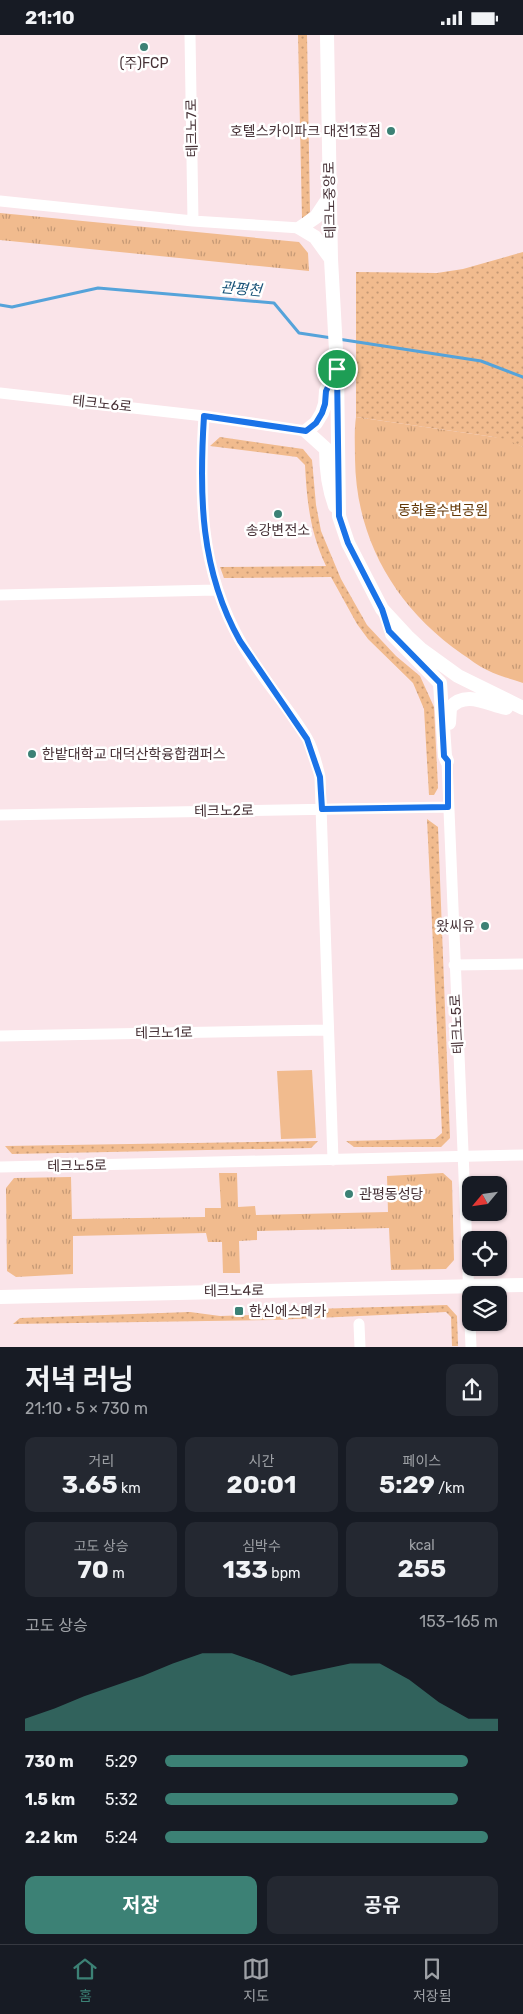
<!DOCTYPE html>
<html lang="ko">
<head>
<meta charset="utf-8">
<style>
	:root { --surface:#171b24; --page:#242831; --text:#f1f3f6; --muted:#9ea1a6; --line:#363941; --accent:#3c8175 }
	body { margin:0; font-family:Rubik,"Noto Sans KR",sans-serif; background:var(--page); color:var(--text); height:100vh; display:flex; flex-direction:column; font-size:19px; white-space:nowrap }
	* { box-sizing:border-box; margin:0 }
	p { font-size:16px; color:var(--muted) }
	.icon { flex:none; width:28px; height:28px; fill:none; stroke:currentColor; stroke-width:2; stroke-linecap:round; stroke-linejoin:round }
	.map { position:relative; height:1312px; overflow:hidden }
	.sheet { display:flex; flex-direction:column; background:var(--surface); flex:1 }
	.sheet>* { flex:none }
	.needle { width:32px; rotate:241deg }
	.fabs { position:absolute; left:462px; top:1141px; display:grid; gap:10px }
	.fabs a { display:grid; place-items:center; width:45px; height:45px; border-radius:10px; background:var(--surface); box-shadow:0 1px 4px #0004; font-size:25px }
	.pin { position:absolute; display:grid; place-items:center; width:42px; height:42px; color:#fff; margin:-21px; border:2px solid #fff; border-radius:50%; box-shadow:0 1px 5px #0007 }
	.round { display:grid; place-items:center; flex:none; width:52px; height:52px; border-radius:10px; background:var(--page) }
	.headline { display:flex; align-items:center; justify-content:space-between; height:85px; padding:0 25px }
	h1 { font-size:28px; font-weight:700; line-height:38px }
	.stats { display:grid; grid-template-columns:repeat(3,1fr); gap:8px; height:85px; padding:5px 25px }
	.stats div { display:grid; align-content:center; border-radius:10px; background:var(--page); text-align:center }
	.stats b { font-size:25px; font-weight:700 }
	.stats small { font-size:14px; font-weight:400 }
	.stats p { font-size:14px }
	.chart { height:140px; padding:10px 25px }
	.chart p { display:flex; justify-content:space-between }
	.chart svg { width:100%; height:90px; margin-top:5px; fill:var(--accent); opacity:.7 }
	.cta { display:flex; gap:10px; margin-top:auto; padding:10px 25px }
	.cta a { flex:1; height:58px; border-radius:10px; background:var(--accent); color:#fff; font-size:20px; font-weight:700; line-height:58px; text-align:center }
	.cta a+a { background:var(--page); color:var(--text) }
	ul { padding:0 25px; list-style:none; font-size:16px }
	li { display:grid; grid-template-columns:80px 60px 1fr; align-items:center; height:38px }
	li i { height:12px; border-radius:6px; background:var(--accent) }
	.status { display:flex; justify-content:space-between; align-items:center; height:35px; padding:0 25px; background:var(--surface); direction:ltr }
	.status svg { height:14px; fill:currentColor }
	.tab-bar { display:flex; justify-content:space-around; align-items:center; height:70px; border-top:1px solid var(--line); background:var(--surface); font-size:14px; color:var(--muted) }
	.tab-bar a { display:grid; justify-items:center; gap:2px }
	.tab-bar .current { color:var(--accent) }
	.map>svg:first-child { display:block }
	.grass { fill:url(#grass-dots) }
	.park { fill:url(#park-tufts) }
	.garden { fill:#f1bb8e }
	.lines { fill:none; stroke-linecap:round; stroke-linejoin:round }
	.stream { stroke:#55a3da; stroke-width:3 }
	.minor { stroke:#fff; stroke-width:11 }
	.major { stroke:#fff; stroke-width:14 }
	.route-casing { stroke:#fff; stroke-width:10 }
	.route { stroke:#1a73e8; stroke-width:6 }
	.poi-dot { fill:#3c8175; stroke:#fff; stroke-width:2 }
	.labels { text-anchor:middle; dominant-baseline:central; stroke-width:5; stroke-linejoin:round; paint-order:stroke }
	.poi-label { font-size:14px; fill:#463136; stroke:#fff; text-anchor:start }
	.street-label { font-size:14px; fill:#463136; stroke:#fff }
	.park-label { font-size:14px; fill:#633706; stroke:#fff }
	.water-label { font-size:15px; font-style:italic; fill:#185378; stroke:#fff }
</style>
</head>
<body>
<div class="status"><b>21:10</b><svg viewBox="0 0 49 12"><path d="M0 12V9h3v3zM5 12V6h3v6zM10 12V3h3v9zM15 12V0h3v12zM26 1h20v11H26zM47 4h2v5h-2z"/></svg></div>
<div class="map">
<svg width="523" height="1312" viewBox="0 0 523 1312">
	<defs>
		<pattern id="grass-dots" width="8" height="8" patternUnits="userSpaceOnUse" patternTransform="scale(1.25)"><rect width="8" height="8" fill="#f1bb8e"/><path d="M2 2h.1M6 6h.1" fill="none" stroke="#c59975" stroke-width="1.8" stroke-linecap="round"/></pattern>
		<pattern id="park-tufts" width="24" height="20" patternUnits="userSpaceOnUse" patternTransform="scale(1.25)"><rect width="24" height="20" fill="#f1bb8e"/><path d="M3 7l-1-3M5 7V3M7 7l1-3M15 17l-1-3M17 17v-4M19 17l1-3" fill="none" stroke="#c59975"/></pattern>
	</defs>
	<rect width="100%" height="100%" fill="#fae4e9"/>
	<path class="grass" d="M298,0H307L310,177L302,184Z
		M523,217V412L494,402L356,382V237L437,238L463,234Z
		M220,402L303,414L312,425L316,470L321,496L341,544L367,590L396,621L420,641L434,672L438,753L434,760H429L424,674L413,648L368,604L357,589L331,542L224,543L220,532L326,531C310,497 307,467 305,430L297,422L210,411Z
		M427,784L438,792L450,1103L441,1112H354L346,1106L435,1104L442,1098Z
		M318,1106L311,1113L12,1119L5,1111Z
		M447,1270L457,1281L458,1311H452L451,1282L446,1277L274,1285L13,1289L20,1283L190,1277L220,1281L251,1280L281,1275Z"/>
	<path class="park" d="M0,178L299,207L308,218L309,236L0,205Z
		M356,382L494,402L505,404L523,412V648C511,644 499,641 487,635C478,631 470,624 462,619C396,573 356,505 355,424C355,410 354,396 356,382Z
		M219,1138H237L238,1172L255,1171L256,1180L388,1177L387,1141L443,1138L452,1146L454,1225L446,1234L391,1235L389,1193L257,1196V1205L239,1206L240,1238H223L222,1207H208L206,1198L73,1201V1239L16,1242L7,1236L6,1153L14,1143L71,1142L72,1184L205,1182V1173H221Z"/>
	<path class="garden" d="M312,1035L316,1103L281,1104L277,1036Z"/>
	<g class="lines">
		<path class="stream" d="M0,270L12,272L98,253L274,268L299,298L332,303
			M338,304L481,326L523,342"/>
		<path class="minor" d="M190,0L193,186
			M0,166L193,186L300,193
			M0,358L204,381L306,396
			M204,381C198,470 201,549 252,625C269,652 291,676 307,703C314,715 317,729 320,742L333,1125
			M0,560L216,555
			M447,726L471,1312
			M0,780L448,772
			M454,930L523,929
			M0,1001L328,995
			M0,1132L523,1120
			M359,1289L360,1312"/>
		<path class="major" d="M327,0L331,224L337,334L339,481L348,508L382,574L407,601L422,615L458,641L523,673
			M330,161L316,182L300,193L315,202L331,224
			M335,471C328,452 326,434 326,414L306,396L316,388L322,378L325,369L326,356L335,337
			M392,599L440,648L445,721L447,726
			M449,688L450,673C465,655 487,669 506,673
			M0,1262L523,1250"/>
	</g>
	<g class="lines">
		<g class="route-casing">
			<path id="route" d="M337,334L339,481L348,508L382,574L389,596L440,648L444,721L448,726V772L322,774L320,742L307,704L240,606C200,535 199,460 204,381L306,396L316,388L322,378L325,369L326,356Z"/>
		</g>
		<use href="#route" class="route"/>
	</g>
	<g class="poi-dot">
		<circle cx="144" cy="12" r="5"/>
		<circle cx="391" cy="96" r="5"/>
		<circle cx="278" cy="479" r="5"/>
		<circle cx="32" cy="719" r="5"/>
		<circle cx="485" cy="891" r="5"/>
		<circle cx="349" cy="1159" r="5"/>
		<rect x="234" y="1271" width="10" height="10" rx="2.5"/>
	</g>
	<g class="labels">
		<g class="poi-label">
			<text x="144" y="28" text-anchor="middle">(주)FCP</text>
			<text x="381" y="96" text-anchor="end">호텔스카이파크 대전1호점</text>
			<text x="278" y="495" text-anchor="middle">송강변전소</text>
			<text x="42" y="719">한밭대학교 대덕산학융합캠퍼스</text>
			<text x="475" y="891" text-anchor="end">왔씨유</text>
			<text x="359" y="1159">관평동성당</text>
			<text x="249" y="1276">한신에스메카</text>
		</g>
		<g class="street-label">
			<text transform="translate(192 93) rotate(-91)">테크노7로</text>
			<text transform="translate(330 165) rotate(-91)">테크노중앙로</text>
			<text transform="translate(102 369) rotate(6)">테크노6로</text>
			<text transform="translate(224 776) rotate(-1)">테크노2로</text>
			<text transform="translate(457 989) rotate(-93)">테크노5로</text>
			<text transform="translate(164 998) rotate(-1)">테크노1로</text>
			<text transform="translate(77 1131) rotate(-1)">테크노5로</text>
			<text transform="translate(234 1256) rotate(-1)">테크노4로</text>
		</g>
		<g class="park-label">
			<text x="443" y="475">동화울수변공원</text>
		</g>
		<g class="water-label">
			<text transform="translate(241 254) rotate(5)">관평천</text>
		</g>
	</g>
</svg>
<div class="fabs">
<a><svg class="needle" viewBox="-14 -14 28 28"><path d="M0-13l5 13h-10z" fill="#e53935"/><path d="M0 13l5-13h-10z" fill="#9ea1a6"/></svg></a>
<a><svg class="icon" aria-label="locate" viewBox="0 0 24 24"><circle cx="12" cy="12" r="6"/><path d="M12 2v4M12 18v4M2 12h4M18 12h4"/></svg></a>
<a><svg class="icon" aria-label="layers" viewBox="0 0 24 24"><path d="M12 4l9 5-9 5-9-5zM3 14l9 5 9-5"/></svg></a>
</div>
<div class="pin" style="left:337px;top:334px;background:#1e9e55"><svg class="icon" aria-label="arrive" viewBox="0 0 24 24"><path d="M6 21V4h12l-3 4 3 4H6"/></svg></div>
</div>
<section class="sheet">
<div class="headline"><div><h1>저녁 러닝</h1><p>21:10 · 5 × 730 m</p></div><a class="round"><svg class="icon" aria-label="share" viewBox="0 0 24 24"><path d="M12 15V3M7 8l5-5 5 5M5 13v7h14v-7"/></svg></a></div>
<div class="stats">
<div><p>거리</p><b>3.65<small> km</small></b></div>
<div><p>시간</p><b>20:01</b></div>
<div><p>페이스</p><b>5:29<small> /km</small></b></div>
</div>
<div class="stats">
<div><p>고도 상승</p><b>70<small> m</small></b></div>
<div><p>심박수</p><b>133<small> bpm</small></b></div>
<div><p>kcal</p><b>255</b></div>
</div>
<div class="chart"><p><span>고도 상승</span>153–165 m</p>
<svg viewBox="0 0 160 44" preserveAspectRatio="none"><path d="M0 44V38L10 33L20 27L30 22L40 17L50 11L60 6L70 6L80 11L90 17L100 14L110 11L120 11L130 19L140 30L150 38L160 38V44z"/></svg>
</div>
<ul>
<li><b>730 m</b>5:29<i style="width:91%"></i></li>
<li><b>1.5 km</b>5:32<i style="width:88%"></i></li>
<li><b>2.2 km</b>5:24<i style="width:97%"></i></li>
</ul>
<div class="cta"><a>저장</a><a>공유</a></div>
</section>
<nav class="tab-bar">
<a class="current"><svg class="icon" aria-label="home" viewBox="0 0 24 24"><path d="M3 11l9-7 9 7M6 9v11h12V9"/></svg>홈</a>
<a><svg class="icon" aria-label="map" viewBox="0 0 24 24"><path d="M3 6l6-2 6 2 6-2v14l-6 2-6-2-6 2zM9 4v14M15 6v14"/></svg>지도</a>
<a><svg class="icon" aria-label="saved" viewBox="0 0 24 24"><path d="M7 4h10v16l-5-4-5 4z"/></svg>저장됨</a>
</nav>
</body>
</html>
